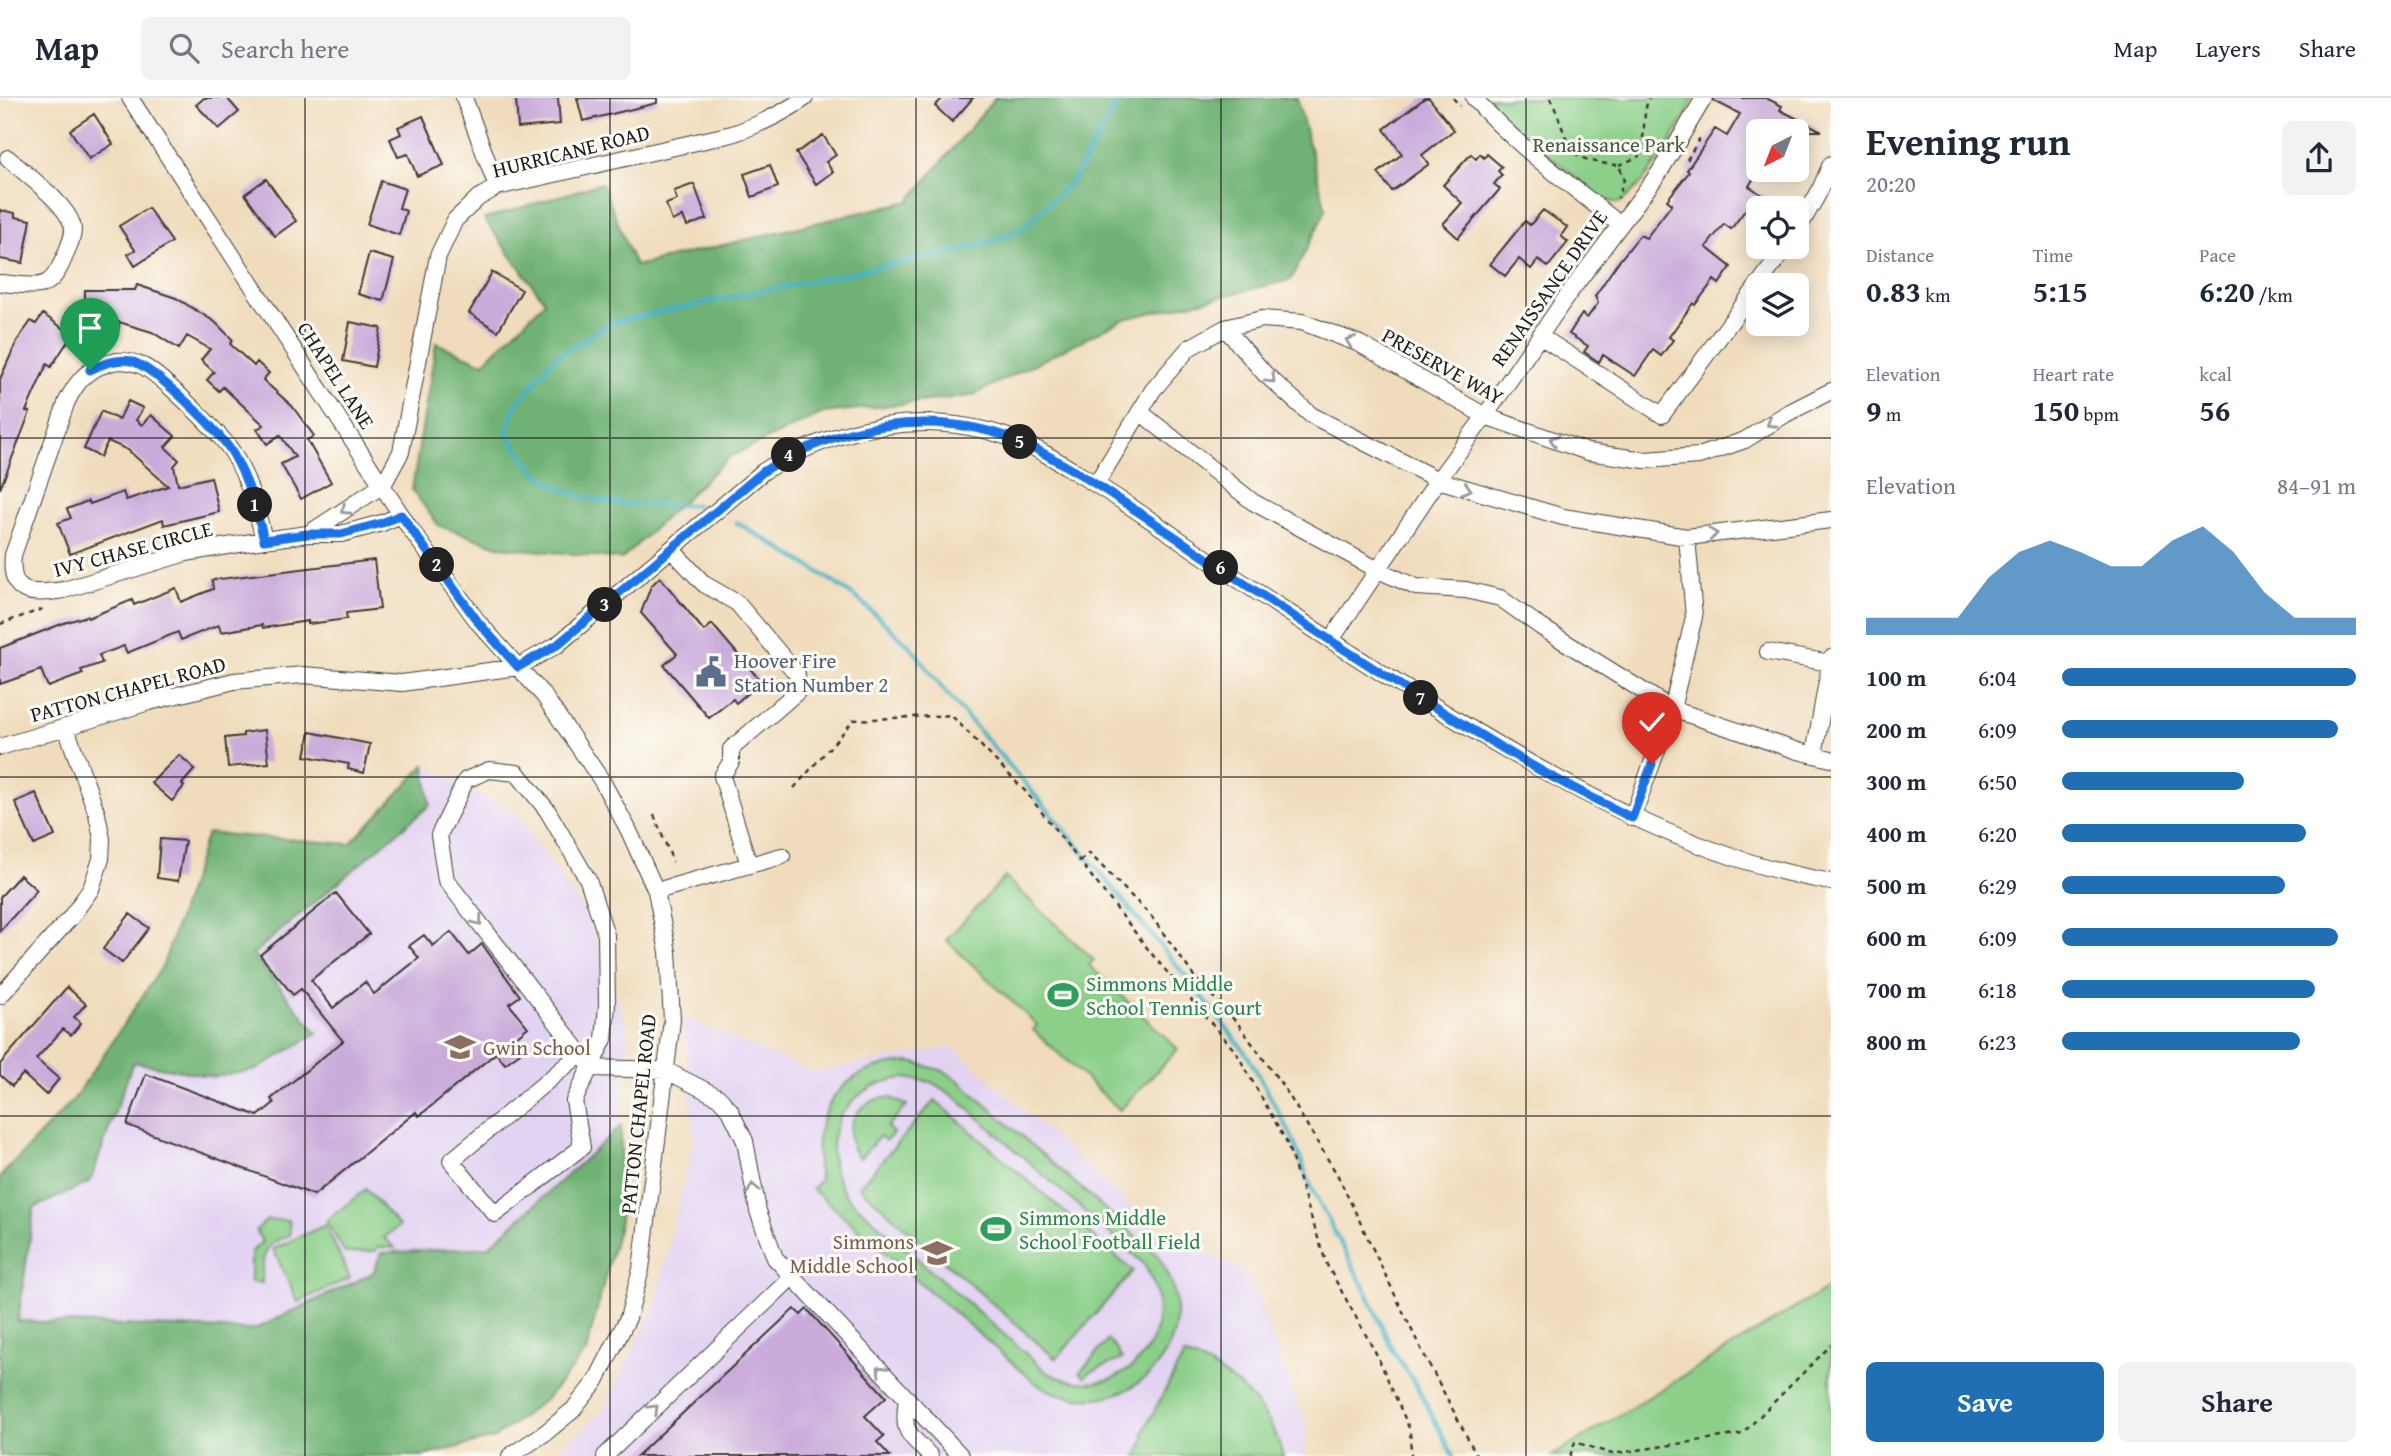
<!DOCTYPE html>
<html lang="en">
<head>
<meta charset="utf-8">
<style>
	:root { --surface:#fff; --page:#f2f2f3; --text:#1f2937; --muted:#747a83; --line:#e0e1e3; --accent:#1f6fb2 }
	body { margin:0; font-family:"Gentium Book Plus",serif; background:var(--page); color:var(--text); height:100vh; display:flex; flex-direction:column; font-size:26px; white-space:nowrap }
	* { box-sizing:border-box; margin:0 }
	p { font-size:23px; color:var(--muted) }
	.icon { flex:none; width:38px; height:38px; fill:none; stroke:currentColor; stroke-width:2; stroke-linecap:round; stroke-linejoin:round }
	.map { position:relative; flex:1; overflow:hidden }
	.sheet { display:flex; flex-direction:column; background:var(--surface); width:560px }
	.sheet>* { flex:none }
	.needle { width:46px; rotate:222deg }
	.buttons { position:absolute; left:1746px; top:21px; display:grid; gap:14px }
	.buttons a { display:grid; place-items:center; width:63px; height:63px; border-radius:10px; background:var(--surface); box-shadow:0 4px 18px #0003; font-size:35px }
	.pin { position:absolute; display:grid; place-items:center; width:60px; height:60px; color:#fff; margin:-72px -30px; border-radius:50% 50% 50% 0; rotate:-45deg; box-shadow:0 0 7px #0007 }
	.pin .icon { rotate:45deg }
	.km { position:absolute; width:35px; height:35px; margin:-18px; border-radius:50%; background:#222; color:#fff; font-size:19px; line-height:35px; text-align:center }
	.round { display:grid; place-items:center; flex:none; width:74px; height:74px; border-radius:10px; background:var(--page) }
	.summary { display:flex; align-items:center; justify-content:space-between; height:119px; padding:0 35px }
	h1 { font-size:38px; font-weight:700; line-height:52px }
	.metrics { display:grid; grid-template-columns:repeat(3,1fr); gap:10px; height:119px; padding:7px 35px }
	.metrics div { display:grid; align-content:center }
	.metrics b { font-size:30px; font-weight:700 }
	.metrics small { font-size:19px; font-weight:400 }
	.metrics p { font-size:19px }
	.chart { height:196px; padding:14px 35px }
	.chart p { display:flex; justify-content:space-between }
	.chart svg { width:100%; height:126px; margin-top:7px; fill:var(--accent); opacity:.7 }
	.primary-button { display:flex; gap:14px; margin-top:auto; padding:14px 35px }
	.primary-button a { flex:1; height:80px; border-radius:10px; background:var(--accent); color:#fff; font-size:28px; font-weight:700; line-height:80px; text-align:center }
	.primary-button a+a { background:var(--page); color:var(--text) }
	ul { padding:0 35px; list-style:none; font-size:23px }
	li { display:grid; grid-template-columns:112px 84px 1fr; align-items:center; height:52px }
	li i { height:18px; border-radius:9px; background:var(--accent) }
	header { display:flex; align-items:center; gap:42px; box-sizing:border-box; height:98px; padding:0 35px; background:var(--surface); border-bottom:2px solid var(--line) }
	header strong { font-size:33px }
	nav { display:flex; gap:38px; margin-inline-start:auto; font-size:24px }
	.search { width:490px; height:63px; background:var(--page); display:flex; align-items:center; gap:18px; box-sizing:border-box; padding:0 24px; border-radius:10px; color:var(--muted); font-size:26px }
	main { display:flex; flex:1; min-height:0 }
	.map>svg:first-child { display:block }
	.built { fill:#e3d3f2 }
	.green { fill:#8bcf89; stroke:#547652; stroke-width:2; fill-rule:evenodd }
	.forest { fill:#70b275; stroke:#466748; stroke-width:2 }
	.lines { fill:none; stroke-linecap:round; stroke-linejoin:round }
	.stream { stroke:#47b2c5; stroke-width:4.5 }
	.building { fill:#caabda }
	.minor-casing { stroke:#3c3934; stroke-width:18 }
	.path { stroke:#3c3934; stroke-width:2.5; stroke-dasharray:5 5; stroke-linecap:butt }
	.minor { stroke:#fff; stroke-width:16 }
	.oneway { stroke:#999 }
	.route-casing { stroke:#fff; stroke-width:14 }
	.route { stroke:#1a73e8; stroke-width:9 }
	.grid { fill:none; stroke:#1c1c1c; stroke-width:2; stroke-opacity:0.55 }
	.labels { text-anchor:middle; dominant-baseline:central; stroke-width:6; stroke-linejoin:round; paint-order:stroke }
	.park-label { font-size:21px; fill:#435b42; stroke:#fdfcf7 }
	.street-label { font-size:21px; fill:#1c1c1c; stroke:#fdfcf7 }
	.service-label { font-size:21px; fill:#4e5e75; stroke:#fdfcf7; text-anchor:start }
	.leisure-label { font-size:21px; fill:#27864d; stroke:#fdfcf7; text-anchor:start }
	.education-label { font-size:21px; fill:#785e54; stroke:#fdfcf7; text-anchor:start }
</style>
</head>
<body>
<header>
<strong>Map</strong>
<div class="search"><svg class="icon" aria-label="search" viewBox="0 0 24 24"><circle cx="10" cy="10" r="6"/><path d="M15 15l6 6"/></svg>Search here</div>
<nav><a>Map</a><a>Layers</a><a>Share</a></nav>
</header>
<main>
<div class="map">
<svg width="1831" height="1358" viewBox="0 0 1831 1358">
	<rect width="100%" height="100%" fill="#fdfcf7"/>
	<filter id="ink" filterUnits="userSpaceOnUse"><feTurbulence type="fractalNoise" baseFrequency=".0143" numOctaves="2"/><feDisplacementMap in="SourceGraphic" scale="14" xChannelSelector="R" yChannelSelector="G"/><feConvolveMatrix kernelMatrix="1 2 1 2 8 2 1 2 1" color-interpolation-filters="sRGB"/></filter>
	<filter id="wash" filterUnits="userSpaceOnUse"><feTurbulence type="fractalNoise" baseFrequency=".00686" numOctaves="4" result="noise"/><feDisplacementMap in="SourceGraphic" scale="28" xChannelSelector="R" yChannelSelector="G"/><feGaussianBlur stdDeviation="1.57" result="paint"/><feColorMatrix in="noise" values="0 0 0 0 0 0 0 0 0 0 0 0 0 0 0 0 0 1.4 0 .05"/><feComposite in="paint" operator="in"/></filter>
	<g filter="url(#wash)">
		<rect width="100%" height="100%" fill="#f0dcbc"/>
		<path class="built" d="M425,667L516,716L589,821L628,931L621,1028L488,1149L381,1155L373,1175L253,1232L18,1223L34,1110L90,1084L133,964L213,979L316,934L253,856L430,708Z
			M683,920L813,974L953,949L1164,1137L1247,1174L1307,1329L1304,1358H551L603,1312L656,1204L694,1039Z"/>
		<path class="green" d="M1486,0H1694C1680,30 1646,89 1619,105L1604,102L1508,24Z
			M1005,779L1094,862L1089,867L1178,951L1120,1012L1033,932L1037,927L946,842Z
			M911,964L944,973L958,982L1157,1157C1216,1241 1128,1336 1038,1287L812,1091L820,1082C808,1014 840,967 911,964ZM904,980L931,984L954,998L1143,1165C1188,1236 1123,1312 1048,1275L847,1099C812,1046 841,987 904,980Z
			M882,1000H891L907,1007L887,1029L893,1035L886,1043L880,1038L859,1061C841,1036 852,1007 882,1000Z
			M935,1002L1133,1173L1056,1261L859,1089Z
			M366,1091L399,1128L384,1140L395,1150L377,1149L376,1153L345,1155L326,1123Z
			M267,1122H289L290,1137C262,1145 262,1160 262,1185L251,1184V1154L262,1144L256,1132Z
			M325,1127L350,1180L298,1204L273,1151Z
			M1831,1188V1358H1552L1575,1344Z
			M1108,1242L1115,1249L1122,1261L1090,1274L1084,1279L1080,1274Z
			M1184,1257C1231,1273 1270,1309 1283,1358H1137L1145,1339L1142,1336Z"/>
		<path class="forest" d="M995,0H1297L1326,112L1291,182L1124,221L971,298L823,315L729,359L622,461L501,449L439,428L412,392L436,245L483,265L545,204L484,121L602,85L635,168L909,103Z
			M425,667L430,707L253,856L317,935L256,972L213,979L133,964L90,1084L34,1110L18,1223L253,1232L373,1175L381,1155L488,1149L621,1028L620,1123L586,1254L547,1300L494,1340L423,1358H0V1079L74,1001L163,867L207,735L350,746Z"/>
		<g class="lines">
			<path class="stream" d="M696,407C644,407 586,411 542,379C528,369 518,349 507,336L515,309L554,260L613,224L970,150L1020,133L1073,82L1114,12L1115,0
				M736,424L811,469L857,500L911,549L947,596L1048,712L1193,887L1248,958L1291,1037L1313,1093L1367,1195L1393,1253L1416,1287L1453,1358"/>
		</g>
		<g id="blocks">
			<path class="building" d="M204,0H227L239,14L219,31L196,7Z
				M525,0H558L560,26L518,30L516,1Z
				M577,0H657V5L583,23Z
				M943,0H973L952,24L935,8Z
				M1425,0H1429L1454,32L1422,57L1429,66L1392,93L1378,75L1402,56L1384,31Z
				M1714,0H1766L1782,8L1780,12L1822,33H1774L1759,25V72L1749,88L1781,110H1759V120L1746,111L1731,131L1724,126L1706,149L1731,169L1719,186L1714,182L1695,207L1693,205L1669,239L1673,242L1661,258L1653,252L1635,278L1603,257L1599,264L1584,254L1588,248L1569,236L1582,216L1587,220L1598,205L1595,198L1616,167L1640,137L1646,140L1672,106L1667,102L1689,74L1687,72L1715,31L1727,38L1740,16L1714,3Z
				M94,16L113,46L89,61L70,32Z
				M423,18L444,67L417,78L408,56L398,59L390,41L401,36L398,29Z
				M823,37L836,57L826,64L833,74L816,86L796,55Z
				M1471,56L1476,61L1480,56L1484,60L1487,56L1502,69L1498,73L1502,77L1494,86L1500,91L1458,140L1443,126L1462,105L1443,87Z
				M770,67L778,89L752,99L744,76Z
				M266,81L296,123L275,138L245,96Z
				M381,83L405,91L399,110L406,113L399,137L367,126Z
				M694,86L707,121L687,128L683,118L672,123L666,106L677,102L674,93Z
				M148,110L172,144L135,168L128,156L135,152L119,128Z
				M0,112L15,115V119L31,122L23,165L0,161Z
				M1543,112L1567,129L1561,138L1568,144L1548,169L1538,162L1531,171L1519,161L1505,178L1490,166L1525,123L1530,127Z
				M369,155L394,162L383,203L358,196Z
				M492,174L522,192L498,233L469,215Z
				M137,187L176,200L215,224L233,242L230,246L254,268L257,264L269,275L263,282L292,308L314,338L307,342L331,384L301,401L281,366L295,359L280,337L267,346L257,331L264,327L223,289L219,293L207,282L214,274L201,262L210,251L187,238L179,251L152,234L119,224V229H85V192H135Z
				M43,216L72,237L51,269L47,266L26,313L30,314L0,391V281L17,243L31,223L36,226Z
				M350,224L381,230L374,269L343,263Z
				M128,303L143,310L136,322L142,327L151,317L175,338L165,349L179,362L174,368L178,387L211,379L219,414L164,427L163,421L70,456L58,425L71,420L67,411L88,403L90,406L123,394L126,402L168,388L128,352L108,343L100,359L84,351L101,313L119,322Z
				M374,462L380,511L346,515L347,521L308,526V523L263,530L262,527L221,534L219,527L181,542L178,534L127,555L124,548L99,557L102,565L81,572L83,576L48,589L41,572L0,586V550L64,525L87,518L88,520L132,502L134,507L176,490L181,504L213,491L212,482Z
				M660,479L704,533L712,526L758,580L748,589L751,592L736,605L733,601L709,620L664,567L677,556L641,515L651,488Z
				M265,632L269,665L228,669L225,640L243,638V635Z
				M310,634L370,646L364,675L348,671L349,666L305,658Z
				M179,657L195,671L182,686L184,688L172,703L151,685Z
				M36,695L55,738L34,747L15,704Z
				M160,741L185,743L178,783L157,780Z
				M20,777L37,792L0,833V799Z
				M336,795L369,836L311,882L333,910L365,884L374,896L419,860L409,848L424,837L433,848L451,834L469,857L482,846L520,898L509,906L528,929L510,944L520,955L505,966L496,955L419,1018L416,1014L314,1097L127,1027L146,976L258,1018L274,1005L271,1001L343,943L301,891L293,897L260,857Z
				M130,816L149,830L122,865L103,851Z
				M67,889L86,906L74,919L81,925L71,937L63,931L36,961L59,981L46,997L23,976L12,988L0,977V966Z
				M794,1211L801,1217L807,1211L886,1299L865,1318L884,1338L877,1344L890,1358H637Z"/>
		</g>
	</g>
	<g filter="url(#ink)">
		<use href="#blocks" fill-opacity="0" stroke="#3c3934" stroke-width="2"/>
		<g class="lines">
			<g class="minor-casing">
				<path id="minor" d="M130,0L409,429L478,524L544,598L602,683L629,733L656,793L668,854L672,922L641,1171L628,1220L596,1283L573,1312L545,1335L510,1358
					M464,0L497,89
					M1474,0C1516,48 1570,86 1619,126
					M1797,133L1819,94L1831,66
					M0,185C42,188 50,196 67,153C70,144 75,136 72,126C64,103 26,77 8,60
					M1225,230L1265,276L1311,317L1438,382L1563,419L1687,439L1831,422
					M1540,238L1662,317L1786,149
					M117,263C127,263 134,264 143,268C163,279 221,336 233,355C249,382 257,412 264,442L186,455L64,492C30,497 9,498 13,457L67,303C80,278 88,270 117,263Z
					M1140,314L1253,404L1378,472L1416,489L1466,492L1500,500L1541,529L1672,611L1798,653L1831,661
					M1096,386L1153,292L1189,250L1225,230L1262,221L1302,224L1360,246L1485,318L1588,354L1645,362L1699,358L1745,342L1786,316L1831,293
					M308,436L383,387L401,354L438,158L455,122L478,100L497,89L732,36C759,27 782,16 805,0
					M264,442L308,436H341L382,425L401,417
					M671,451L704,486L737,505L797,576V594L731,651V664L722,678L749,767
					M1331,542L1438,382L1485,318L1567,198L1659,75L1704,0
					M1768,554L1830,565
					M0,649L149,604L234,583L303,577L402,585L518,569L557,547L764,373C837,327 927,310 1011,340C1036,349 1058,363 1080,377C1132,407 1180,443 1230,476C1307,527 1384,578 1463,626C1576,694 1699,761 1831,784
					M1814,657L1831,560
					M1632,720L1672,611L1694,519L1687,439
					M656,793L782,758
					M0,898L71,819L91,791L101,761L102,741L97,716L66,630
					M580,956L451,1063L495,1116L582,1049L574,1003L604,941L607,907L606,837L588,782L547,712L517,675L489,672L466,682L439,737L446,782L592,970
					M592,970L665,972L718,999L730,1012L745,1043L758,1113L775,1160L961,1358
					M907,1300C902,1336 907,1333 930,1358
					M605,1358L793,1178"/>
			</g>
			<path class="path" d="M1453,0L1460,8
				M1550,0C1573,45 1558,63 1619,67L1624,81L1618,100
				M1687,62L1701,38
				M1619,67L1638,59C1647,40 1641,19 1649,0
				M1586,143L1591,136L1592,129L1598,127
				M0,526L43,511
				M794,690L854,622L951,617L1026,694L1155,860L1236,954L1286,1043L1327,1167L1377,1257L1410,1332L1411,1358
				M654,717L673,764
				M1080,763L1089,755L1151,818L1194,878L1239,927L1285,991L1338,1078L1418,1245L1477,1358
				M1570,1358L1575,1344L1612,1356L1742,1336L1831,1247"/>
			<use href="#minor" class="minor"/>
		</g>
		<defs><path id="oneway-chevron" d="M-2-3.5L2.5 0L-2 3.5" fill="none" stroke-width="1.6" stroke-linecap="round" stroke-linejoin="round" transform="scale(1.75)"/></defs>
		<g class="oneway">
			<use href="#oneway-chevron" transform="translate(1350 243) rotate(-159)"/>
			<use href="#oneway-chevron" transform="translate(1271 281) rotate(44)"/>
			<use href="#oneway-chevron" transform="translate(1771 325) rotate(147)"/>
			<use href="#oneway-chevron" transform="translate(1554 342) rotate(-161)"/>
			<use href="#oneway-chevron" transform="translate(1467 391) rotate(17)"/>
			<use href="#oneway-chevron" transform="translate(345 412) rotate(147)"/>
			<use href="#oneway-chevron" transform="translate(1713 436) rotate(-7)"/>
			<use href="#oneway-chevron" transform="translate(478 823) rotate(52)"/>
			<use href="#oneway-chevron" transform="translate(753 1090) rotate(-101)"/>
			<use href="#oneway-chevron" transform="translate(881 1272) rotate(-133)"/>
			<use href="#oneway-chevron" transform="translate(654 1311) rotate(-44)"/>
		</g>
	</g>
	<g class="lines" filter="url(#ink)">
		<g class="route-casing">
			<path id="route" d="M90,272C102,266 117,260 131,263C154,269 222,335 233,356C249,384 257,412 264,442L307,436H341L382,425L401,417L478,524L518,569L557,547L764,373C837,327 928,310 1011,340C1034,348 1055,362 1076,374C1129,406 1179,442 1230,476C1327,541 1424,604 1524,663C1559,684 1596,701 1632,720L1652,666"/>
		</g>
		<use href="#route" class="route"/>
	</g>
	<path class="grid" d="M305,0V1358M610,0V1358M916,0V1358M1221,0V1358M1526,0V1358M0,340H1831M0,679H1831M0,1018H1831"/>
	<defs>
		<g id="civic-bare" transform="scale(2.415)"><path d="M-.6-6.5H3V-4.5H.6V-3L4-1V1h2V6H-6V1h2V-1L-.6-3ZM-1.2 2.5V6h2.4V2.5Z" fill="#5c6f8a" stroke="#fdfcf7" stroke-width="2.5" paint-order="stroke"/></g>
		<g id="stadium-bare" transform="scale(2.415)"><path d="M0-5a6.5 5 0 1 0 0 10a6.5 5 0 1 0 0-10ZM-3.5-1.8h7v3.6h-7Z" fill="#2e9e5b" stroke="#fdfcf7" stroke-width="2.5" paint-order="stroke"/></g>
		<g id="school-bare" transform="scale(2.415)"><path d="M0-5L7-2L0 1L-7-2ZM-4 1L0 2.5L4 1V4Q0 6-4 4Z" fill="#8d6e63" stroke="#fdfcf7" stroke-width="2.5" paint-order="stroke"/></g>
	</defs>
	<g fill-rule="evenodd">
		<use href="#civic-bare" x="711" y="574"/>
		<use href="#stadium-bare" x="1063" y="897"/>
		<use href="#school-bare" x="460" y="949"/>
		<use href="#stadium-bare" x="996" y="1131"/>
		<use href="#school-bare" x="937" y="1155"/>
	</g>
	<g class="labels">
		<g class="park-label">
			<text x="1609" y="46">Renaissance Park</text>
		</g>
		<g class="street-label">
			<text transform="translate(571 53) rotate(-14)">HURRICANE ROAD</text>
			<text transform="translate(1549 190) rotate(-55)">RENAISSANCE DRIVE</text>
			<text transform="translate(1443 268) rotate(29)">PRESERVE WAY</text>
			<text transform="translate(336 277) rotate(57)">CHAPEL LANE</text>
			<text transform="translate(133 451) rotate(-15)">IVY CHASE CIRCLE</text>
			<text transform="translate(128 591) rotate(-15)">PATTON CHAPEL ROAD</text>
			<text transform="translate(638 1016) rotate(-84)">PATTON CHAPEL ROAD</text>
		</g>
		<g class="service-label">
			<text x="734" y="562">Hoover Fire<tspan x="734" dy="24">Station Number 2</tspan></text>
		</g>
		<g class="leisure-label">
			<text x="1086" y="885">Simmons Middle<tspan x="1086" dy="24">School Tennis Court</tspan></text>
			<text x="1019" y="1119">Simmons Middle<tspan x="1019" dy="24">School Football Field</tspan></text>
		</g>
		<g class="education-label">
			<text x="483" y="949">Gwin School</text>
			<text x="914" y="1143" text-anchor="end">Simmons<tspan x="914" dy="24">Middle School</tspan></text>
		</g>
	</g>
</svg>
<div class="buttons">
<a><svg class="needle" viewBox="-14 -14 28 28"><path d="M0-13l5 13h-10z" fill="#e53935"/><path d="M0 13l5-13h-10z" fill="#747a83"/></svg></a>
<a><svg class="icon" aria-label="locate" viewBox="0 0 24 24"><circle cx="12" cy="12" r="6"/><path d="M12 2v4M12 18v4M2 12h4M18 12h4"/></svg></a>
<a><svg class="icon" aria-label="layers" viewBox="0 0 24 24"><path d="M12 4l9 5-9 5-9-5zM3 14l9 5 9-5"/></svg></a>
</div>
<div class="pin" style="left:90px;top:272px;background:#1e9e55"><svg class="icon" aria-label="arrive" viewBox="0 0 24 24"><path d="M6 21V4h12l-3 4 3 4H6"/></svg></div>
<div class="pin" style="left:1652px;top:666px;background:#d93025"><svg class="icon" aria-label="check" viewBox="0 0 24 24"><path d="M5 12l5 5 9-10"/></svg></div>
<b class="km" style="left:255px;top:407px">1</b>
<b class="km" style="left:437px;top:467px">2</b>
<b class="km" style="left:605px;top:507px">3</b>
<b class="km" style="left:789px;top:357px">4</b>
<b class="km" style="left:1020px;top:344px">5</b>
<b class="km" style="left:1221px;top:470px">6</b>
<b class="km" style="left:1421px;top:600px">7</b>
</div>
<section class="sheet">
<div class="summary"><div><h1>Evening run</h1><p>20:20</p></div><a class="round"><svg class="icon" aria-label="share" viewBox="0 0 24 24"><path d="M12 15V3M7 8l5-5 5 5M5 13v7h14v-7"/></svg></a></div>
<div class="metrics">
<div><p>Distance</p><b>0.83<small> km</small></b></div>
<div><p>Time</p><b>5:15</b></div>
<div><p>Pace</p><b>6:20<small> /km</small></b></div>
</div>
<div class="metrics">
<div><p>Elevation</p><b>9<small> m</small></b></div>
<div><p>Heart rate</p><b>150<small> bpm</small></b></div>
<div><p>kcal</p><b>56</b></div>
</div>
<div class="chart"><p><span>Elevation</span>84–91 m</p>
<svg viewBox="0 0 160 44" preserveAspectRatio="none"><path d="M0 44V38L10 38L20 38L30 38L40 24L50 15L60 11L70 15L80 20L90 20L100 11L110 6L120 15L130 29L140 38L150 38L160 38V44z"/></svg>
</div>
<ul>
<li><b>100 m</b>6:04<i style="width:100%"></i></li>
<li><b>200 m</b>6:09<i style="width:94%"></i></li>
<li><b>300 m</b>6:50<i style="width:62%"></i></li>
<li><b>400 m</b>6:20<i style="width:83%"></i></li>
<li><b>500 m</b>6:29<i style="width:76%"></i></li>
<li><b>600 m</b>6:09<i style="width:94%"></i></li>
<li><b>700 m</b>6:18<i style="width:86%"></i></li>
<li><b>800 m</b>6:23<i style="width:81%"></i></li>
</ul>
<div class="primary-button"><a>Save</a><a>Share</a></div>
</section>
</main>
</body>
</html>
